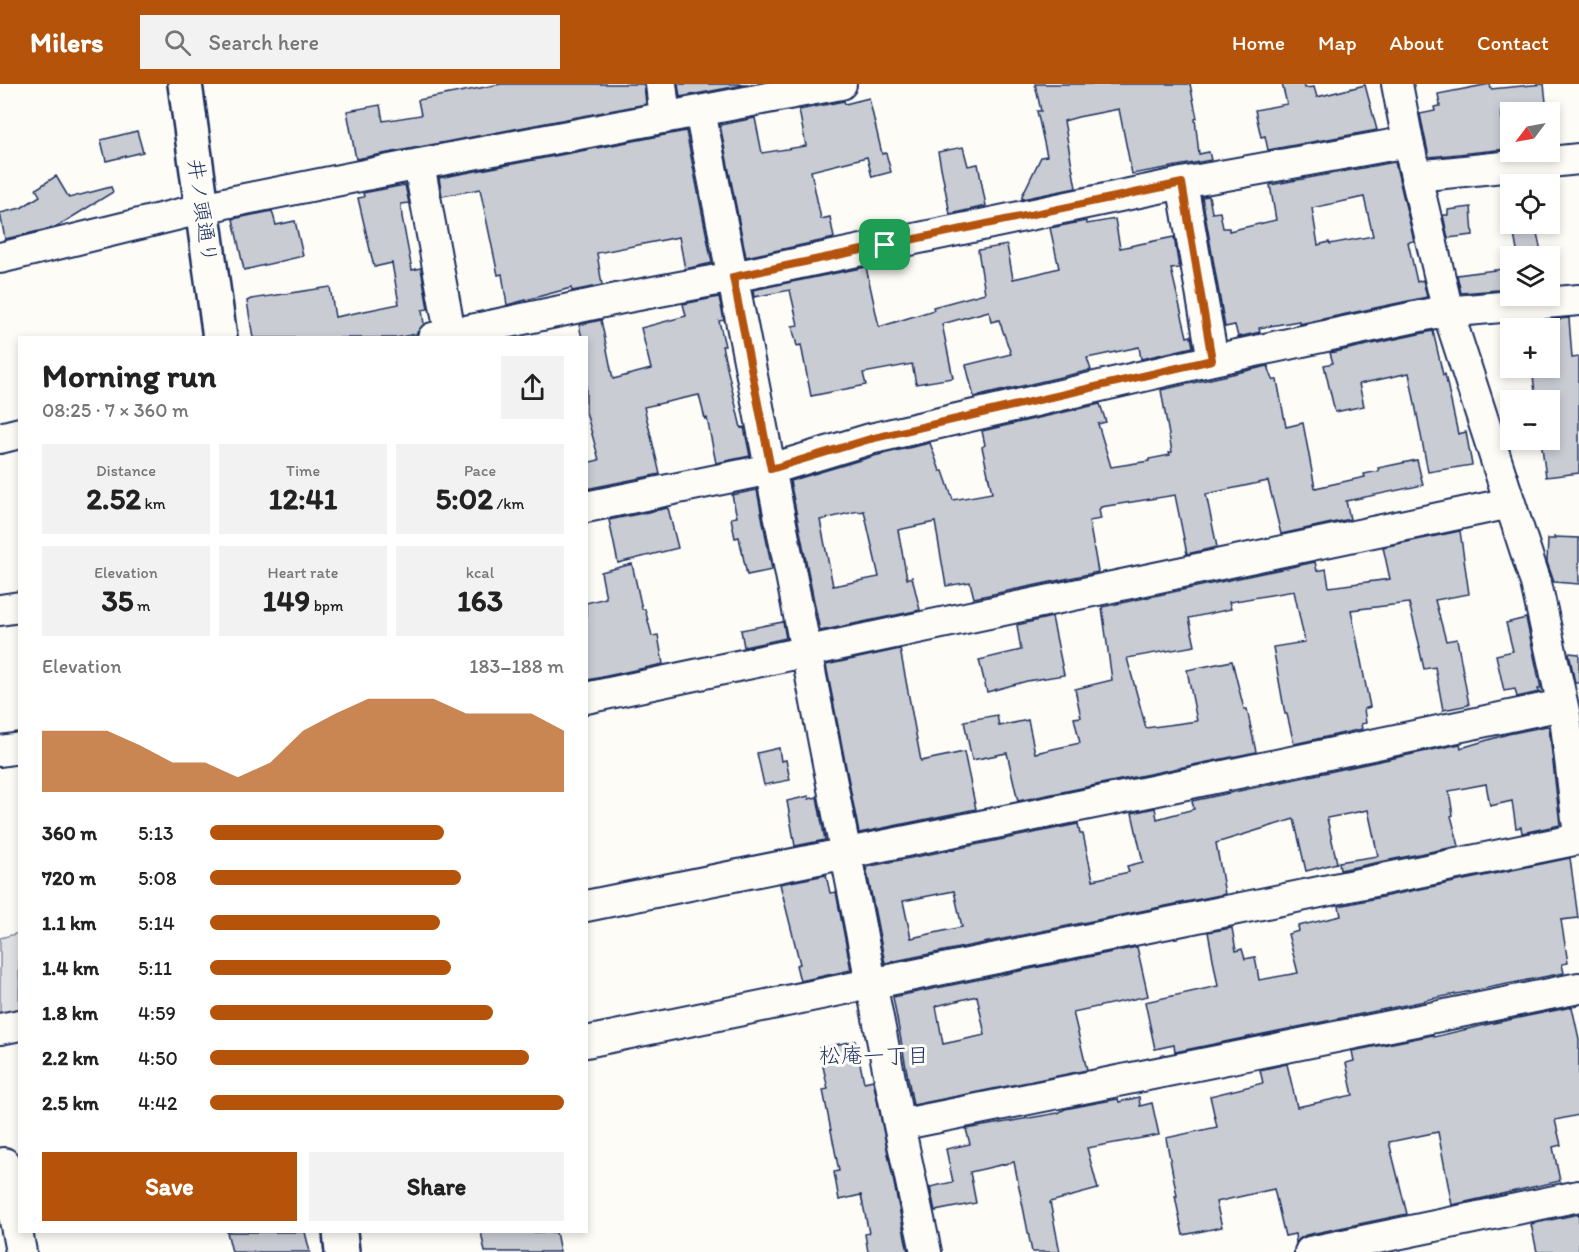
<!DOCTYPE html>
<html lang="en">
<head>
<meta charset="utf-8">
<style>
	:root { --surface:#fff; --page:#f2f2f2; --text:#222; --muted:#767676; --accent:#b45309 }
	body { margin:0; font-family:Itim,"Klee One",sans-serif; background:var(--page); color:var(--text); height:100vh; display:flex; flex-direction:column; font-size:22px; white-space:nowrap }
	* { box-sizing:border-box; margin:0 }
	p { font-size:20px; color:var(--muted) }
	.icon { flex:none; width:33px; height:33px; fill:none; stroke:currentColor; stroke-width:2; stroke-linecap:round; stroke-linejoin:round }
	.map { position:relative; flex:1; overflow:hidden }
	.panel { position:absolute; left:18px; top:252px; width:570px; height:897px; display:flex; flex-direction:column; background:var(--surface); border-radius:0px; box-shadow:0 3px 9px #0003 }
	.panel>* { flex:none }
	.needle { width:39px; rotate:238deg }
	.fabs { position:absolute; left:1500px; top:18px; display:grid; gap:12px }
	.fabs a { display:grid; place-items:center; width:60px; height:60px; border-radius:0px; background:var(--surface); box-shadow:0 3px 9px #0003; font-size:30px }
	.pin { position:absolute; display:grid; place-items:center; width:51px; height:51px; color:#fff; margin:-26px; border-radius:12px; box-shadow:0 3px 9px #0006 }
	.round { display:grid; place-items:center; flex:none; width:63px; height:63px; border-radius:0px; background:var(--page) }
	.head { display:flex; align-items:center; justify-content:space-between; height:102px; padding:0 24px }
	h1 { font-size:33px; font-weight:700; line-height:45px }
	.metrics { display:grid; grid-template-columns:repeat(3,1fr); gap:9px; height:102px; padding:6px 24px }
	.metrics div { display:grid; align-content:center; border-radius:0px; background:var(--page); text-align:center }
	.metrics b { font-size:30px; font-weight:700 }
	.metrics small { font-size:16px; font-weight:400 }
	.metrics p { font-size:16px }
	.chart { height:168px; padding:12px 24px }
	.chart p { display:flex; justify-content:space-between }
	.chart svg { width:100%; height:108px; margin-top:6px; fill:var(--accent); opacity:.7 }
	.button { display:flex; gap:12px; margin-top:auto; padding:12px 24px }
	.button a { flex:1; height:69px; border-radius:0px; background:var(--accent); color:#fff; font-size:24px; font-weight:700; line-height:69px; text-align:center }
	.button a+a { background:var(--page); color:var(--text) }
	ul { padding:0 24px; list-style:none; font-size:20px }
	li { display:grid; grid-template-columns:96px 72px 1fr; align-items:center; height:45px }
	li i { height:15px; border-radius:8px; background:var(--accent) }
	header { display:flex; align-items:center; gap:36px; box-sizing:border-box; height:84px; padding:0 30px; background:var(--accent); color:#fff }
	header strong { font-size:28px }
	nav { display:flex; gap:33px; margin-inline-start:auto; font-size:21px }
	.search { width:420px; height:54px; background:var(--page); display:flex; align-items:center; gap:15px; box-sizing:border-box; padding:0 21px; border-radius:0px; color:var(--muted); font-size:22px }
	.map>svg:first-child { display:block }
	.green { fill:#e0e1e3; stroke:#7e88a0; stroke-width:1.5 }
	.building { fill:#c9ccd3; stroke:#1b2f5e; stroke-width:1.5; fill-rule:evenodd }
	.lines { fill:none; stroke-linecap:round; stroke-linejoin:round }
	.minor-casing { stroke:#1b2f5e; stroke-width:34 }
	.major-casing { stroke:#1b2f5e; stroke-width:38 }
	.minor { stroke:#fdfcf7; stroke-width:30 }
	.major { stroke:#fdfcf7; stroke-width:33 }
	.route-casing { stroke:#fff; stroke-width:12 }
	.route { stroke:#b45309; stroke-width:8 }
	.labels { text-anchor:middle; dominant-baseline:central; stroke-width:6; stroke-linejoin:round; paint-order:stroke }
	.street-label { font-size:21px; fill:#1b2f5e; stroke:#fdfcf7 }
	.neighbourhood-label { font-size:22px; fill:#1b2f5e; stroke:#fdfcf7 }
</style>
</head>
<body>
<header>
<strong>Milers</strong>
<div class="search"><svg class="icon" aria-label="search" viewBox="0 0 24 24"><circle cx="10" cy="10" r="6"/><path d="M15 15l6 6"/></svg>Search here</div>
<nav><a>Home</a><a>Map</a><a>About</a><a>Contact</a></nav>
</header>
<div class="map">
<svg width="1579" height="1168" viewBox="0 0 1579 1168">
	<rect width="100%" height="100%" fill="#fdfcf7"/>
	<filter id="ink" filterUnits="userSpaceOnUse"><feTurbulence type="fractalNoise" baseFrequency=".0167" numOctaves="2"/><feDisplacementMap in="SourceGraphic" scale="12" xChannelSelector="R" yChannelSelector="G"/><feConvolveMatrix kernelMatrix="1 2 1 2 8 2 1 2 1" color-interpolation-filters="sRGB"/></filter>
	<g filter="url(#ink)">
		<path class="green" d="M19,849V934L0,938V854Z"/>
		<path class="building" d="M501,0H644L646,20L356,75L347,27L380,21L383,37L421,31L418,16Z
			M678,0H749L680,13Z
			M1035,0H1190L1197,34L1195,35L1199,70L1209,68L1211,76L1132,90L1119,25L1078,33L1064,37L1076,104L1022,115V112L1041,73L1047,72L1037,27H1041Z
			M1282,0H1304L1305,4L1314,3L1317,13L1365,1L1377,46L1268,66L1265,52L1261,53L1255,26L1287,20Z
			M1490,0L1491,5L1544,0L1547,28H1501L1507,65L1429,73L1420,30L1435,27L1434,23L1440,22L1438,10Z
			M869,14L882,70L886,69L891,88L872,93L867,73L811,87L821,135L830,133L834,154L746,173L720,41L755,34L762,69L806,62L799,26L844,17L845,20Z
			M137,47L143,68L106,77L101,56Z
			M686,47L712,179L685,185L679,153L597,169L602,201L572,207L571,204L507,221L502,190L498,191L480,105L442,112L439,94Z
			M963,63L968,82L978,80L986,122L950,130L938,68Z
			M1395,78L1414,157L1408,158L1417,198L1423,196L1427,213L1299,240V237L1259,244L1260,248L1238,253L1235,241L1225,243L1202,113L1209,112L1212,129L1220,128L1223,144H1229V147L1276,136L1270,101ZM1364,113L1373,152L1330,160L1329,158L1318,161L1312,124Z
			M56,92L69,114L111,103L113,108L56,143L5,155L0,129L21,124L40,112L36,105Z
			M405,101L409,119L401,120L402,133L412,186L421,184L428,225L422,226L424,240L416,250L396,254H253L247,217L251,215L330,203L335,233L399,220L392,179L374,183L358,114L364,113L363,109Z
			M1471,123L1473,151L1448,154L1443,131H1448V126Z
			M272,127L276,141L295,137L303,172L244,186L233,135Z
			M1115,135L1120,164L1174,153L1179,184L1171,185L1187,253L1191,252L1193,263L1141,275L1139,263L1087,274L1091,286L974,313L966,281L1011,270L999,236L991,238L989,227L942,240L953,294L916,300L912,280L863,289L866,301L811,312L801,261L797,262L792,242L798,241L790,206L754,213L753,206L866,183L879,243L934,226L933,223L985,209L978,166L1007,161L1013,195L1036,190L1059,184L1050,144L1086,137L1087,140Z
			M1512,140H1535L1542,172H1518Z
			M1510,184V205L1461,209L1457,191Z
			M719,213L724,236L719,237L725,262H722L741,344L744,343L750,372L716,379L707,334L705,335L699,311L644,323L660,390L586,405V379L599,376L586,328V254H582L579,241L601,236L613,295L651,285L641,244L686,232L683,220Z
			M1569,234L1572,274L1579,273V389L1546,393L1541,356H1550V316H1536L1532,284H1550V236Z
			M1433,247L1443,291L1445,290L1458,350L1466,348L1472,381L1428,388L1409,289L1359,300L1364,322L1335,328L1324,281L1333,279L1330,269Z
			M1268,282L1273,296H1277L1286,343L1303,339L1315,404L1365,393L1364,390L1379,387L1378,384L1417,376L1423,401L1346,417L1350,435L1281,450L1268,397L1206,410L1217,463L1187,470L1175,411L1101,423L1099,426L1101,435L1089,437L1098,488L974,514L970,498L946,502L935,438L898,446L907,495L912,493L920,526L820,547L790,397L874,372L930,359L940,387H943L953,416L992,409L982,363L985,361L982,347L1100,320L1106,338L1098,340L1111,383L1149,377V375L1170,371L1169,369L1172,368L1161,306ZM858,427L859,428L864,427L879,493L833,502L820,436Z
			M757,406L772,486L747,491L739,453L735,454L731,434L737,433L732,411Z
			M668,424L678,464L618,479L609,436Z
			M1460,447L1469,510L1435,516L1446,557L1457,555L1469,621L1443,626L1435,583L1424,585L1419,563H1420L1409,519L1351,526L1370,623L1364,625L1366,639L1361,640L1362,645L1294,660L1287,630H1285L1273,563L1305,558L1294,507L1229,518L1231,525L1189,534L1195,562L1127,574L1146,644L1197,637L1187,586L1232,577L1244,625H1247L1256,668L1018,717L1007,669L972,676L964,637L997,631L999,642L1028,636L1035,669L1080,659L1074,634L1081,633L1075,605L1112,596L1102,523L1315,478L1317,487L1326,485L1329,503L1390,495L1383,463Z
			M1554,453L1579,454V500L1554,498L1547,478L1548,455H1555Z
			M632,480L642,525H645L652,552L658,551L663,580L588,596L586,584V519L606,514L601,488Z
			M1052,533L1064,591L1027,597L987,608L979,576L1021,566L1017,541Z
			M1526,534L1541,605H1538L1539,608L1517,613L1515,605L1504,607L1496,571L1513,567L1506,539Z
			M783,538L786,554L744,563L741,546Z
			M900,565L921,677L964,668L976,725L859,749L826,581Z
			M1569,569L1579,570V599H1575Z
			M1547,642L1549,643L1560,741L1522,749L1521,743L1516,744L1512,717L1490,722L1486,700L1449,707L1453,731L1451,732L1459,762L1340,786L1339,778L1378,772L1368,726L1327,734L1337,779L1306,787L1294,735L1216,759L1225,810L885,879L866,783L1078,740L1080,750H1083L1093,796L1129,788L1127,782L1143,778L1132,729L1155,724L1157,735L1194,725L1192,717L1460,660L1461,664L1508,650ZM954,807L962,843L911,854L903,817Z
			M779,664L781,677L786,676L790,696L764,701L757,669Z
			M809,712V715L817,713L825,756L795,762L787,717Z
			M1570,774L1578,834L1561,836L1568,879L1562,880L1564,889L1425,916V917L1175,968L1174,961L1155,965L1145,918L1218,902L1208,848L1232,844L1236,867L1242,865L1245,875L1255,873L1259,896L1298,889L1288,850L1299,847L1298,842L1341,832L1339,822Z
			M826,791L830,809L836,808L851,886L800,897L796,881L800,880L780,800Z
			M1137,863L1148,912L1073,928L1087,986L913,1021L893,913ZM977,912L985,951L943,960L936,922Z
			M1572,923L1579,955V1031L1555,1036L1561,1061L1553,1063L1560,1097L1452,1121L1438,1048L1389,1058L1407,1130L1306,1151L1299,1155L1296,1159L1295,1150L1285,1152L1274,1105L1216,1118L1222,1143L1183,1151L1175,1112H1177L1166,1054L1217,1043L1210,1012L1263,999L1260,986L1287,980L1297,1023L1353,1011L1346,979L1354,977L1352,967L1433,951L1434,953L1489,940Z
			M855,957L864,998L873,996L908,1168H868L865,1150L869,1149L861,1111L839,1116L834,1088L839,1087L823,1006L828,1005L819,964Z
			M1139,1013L1140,1022L1152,1019L1159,1051L1087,1064L1098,1105L1050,1118L1060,1168H1032L1014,1078L970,1088L976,1119L935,1127L930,1103L953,1098L946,1065L970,1060L966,1045L1058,1029L1065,1025L1096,1019L1118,1015L1119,1018Z
			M1579,1130V1168H1537L1531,1140Z
			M227,1148H305L310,1168H232Z
			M481,1148H556L560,1168H485Z"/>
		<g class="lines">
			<g class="minor-casing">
				<path id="minor" d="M661,0L665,34
					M1397,0L1408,58L1448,228L1536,499L1565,632L1579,752
					M700,27L899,1041L926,1168
					M419,80L451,254
					M1416,92L1579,75
					M1182,99L1213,276
					M0,174L225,119L415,81L841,0
					M433,254L622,214L733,193L1182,99L1408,58
					M0,354L20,349
					M586,423L771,385L870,355L1213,276L1434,229L1579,216
					M0,526L20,523
					M586,614L1510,419
					M0,667L20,664
					M586,822L1143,709L1562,621
					M0,945L20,941
					M586,958L1579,755
					M899,1041L1579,904
					M4,1079L21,1168
					M1310,1168L1579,1112"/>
			</g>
			<g class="major-casing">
				<path id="major" d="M185,0L220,254
					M340,1148L342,1168"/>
			</g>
			<use href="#minor" class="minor"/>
			<use href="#major" class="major"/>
		</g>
	</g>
	<g class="lines" filter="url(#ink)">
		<g class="route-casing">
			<path id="route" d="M1182,99L1212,276L870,355L771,385L733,193Z"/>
		</g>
		<use href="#route" class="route"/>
	</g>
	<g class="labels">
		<g class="street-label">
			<text transform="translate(203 127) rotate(82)">井ノ頭通り</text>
		</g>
		<g class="neighbourhood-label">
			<text x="874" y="971">松庵一丁目</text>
		</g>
	</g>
</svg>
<div class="fabs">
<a><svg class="needle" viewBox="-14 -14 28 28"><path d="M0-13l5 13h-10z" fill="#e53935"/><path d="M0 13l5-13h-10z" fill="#767676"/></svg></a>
<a><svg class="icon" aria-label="locate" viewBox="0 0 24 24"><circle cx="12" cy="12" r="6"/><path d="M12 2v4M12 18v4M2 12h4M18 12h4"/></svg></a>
<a><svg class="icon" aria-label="layers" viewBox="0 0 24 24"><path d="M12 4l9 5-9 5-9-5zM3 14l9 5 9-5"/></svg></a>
<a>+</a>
<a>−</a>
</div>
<div class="pin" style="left:885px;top:161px;background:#1e9e55"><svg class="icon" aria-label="arrive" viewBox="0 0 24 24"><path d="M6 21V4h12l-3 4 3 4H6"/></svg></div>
<section class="panel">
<div class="head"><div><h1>Morning run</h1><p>08:25 · 7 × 360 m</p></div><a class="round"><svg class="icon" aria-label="share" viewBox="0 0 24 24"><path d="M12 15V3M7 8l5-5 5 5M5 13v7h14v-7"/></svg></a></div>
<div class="metrics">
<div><p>Distance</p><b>2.52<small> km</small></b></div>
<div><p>Time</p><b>12:41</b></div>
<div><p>Pace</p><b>5:02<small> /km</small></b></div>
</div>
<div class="metrics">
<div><p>Elevation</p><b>35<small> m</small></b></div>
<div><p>Heart rate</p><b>149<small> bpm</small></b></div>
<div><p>kcal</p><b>163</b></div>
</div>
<div class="chart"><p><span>Elevation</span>183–188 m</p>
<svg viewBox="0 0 160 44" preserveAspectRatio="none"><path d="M0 44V19L10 19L20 19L30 25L40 32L50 32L60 38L70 32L80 19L90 12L100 6L110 6L120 6L130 12L140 12L150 12L160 19V44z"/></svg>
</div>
<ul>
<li><b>360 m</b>5:13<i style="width:66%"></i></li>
<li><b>720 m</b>5:08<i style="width:71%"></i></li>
<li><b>1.1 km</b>5:14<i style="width:65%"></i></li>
<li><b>1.4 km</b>5:11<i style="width:68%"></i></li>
<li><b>1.8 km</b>4:59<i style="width:80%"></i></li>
<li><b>2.2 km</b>4:50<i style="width:90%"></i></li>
<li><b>2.5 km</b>4:42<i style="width:100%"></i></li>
</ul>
<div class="button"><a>Save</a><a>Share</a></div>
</section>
</div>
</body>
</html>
